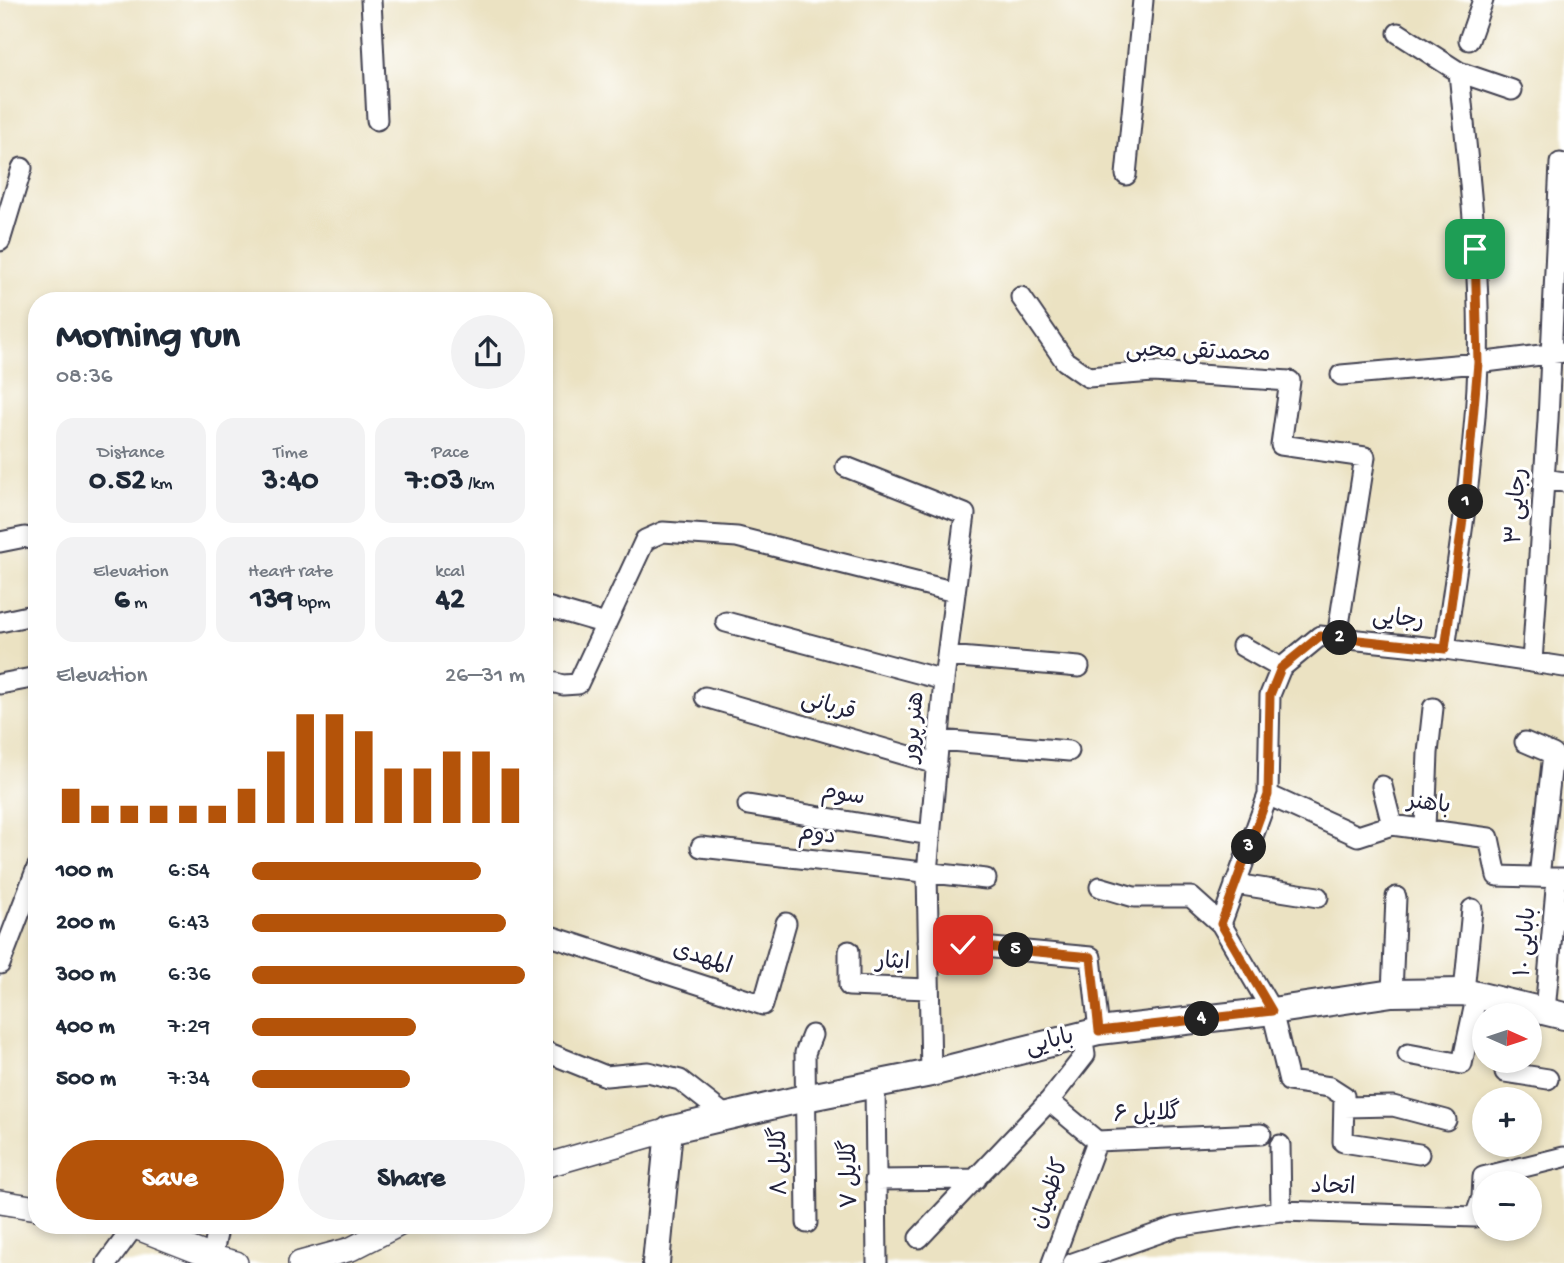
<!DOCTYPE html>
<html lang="en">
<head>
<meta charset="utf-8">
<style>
	:root { --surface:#fff; --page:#f2f2f3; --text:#1f2937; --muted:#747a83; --accent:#b45309 }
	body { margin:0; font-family:"Gochi Hand","Playpen Sans Arabic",sans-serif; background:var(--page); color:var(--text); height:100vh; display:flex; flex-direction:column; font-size:26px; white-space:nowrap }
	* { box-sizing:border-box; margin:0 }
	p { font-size:23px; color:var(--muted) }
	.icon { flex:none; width:38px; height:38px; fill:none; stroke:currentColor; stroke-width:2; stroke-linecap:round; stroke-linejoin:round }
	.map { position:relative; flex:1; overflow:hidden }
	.sheet { position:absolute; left:28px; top:292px; width:525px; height:942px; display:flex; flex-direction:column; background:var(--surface); border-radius:28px; box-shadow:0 4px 10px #0003 }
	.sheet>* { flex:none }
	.needle { width:46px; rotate:93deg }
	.buttons { position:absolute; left:1472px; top:1003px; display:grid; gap:14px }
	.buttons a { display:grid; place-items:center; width:70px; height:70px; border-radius:50%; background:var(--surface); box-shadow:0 4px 10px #0003; font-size:35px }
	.pin { position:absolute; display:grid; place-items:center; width:60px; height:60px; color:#fff; margin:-30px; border-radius:14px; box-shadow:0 4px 10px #0006 }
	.km { position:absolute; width:35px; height:35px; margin:-18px; border-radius:50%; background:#222; color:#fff; font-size:19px; line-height:35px; text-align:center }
	.round { display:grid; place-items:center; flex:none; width:74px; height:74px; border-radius:37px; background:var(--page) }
	.overview { display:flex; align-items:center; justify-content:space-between; height:119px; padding:0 28px }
	h1 { font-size:38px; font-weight:700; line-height:52px }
	.figures { display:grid; grid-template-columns:repeat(3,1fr); gap:10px; height:119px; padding:7px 28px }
	.figures div { display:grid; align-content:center; border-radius:18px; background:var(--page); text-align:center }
	.figures b { font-size:30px; font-weight:700 }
	.figures small { font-size:19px; font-weight:400 }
	.figures p { font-size:19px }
	.chart { height:196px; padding:14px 28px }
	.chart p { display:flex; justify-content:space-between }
	.chart svg { width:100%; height:126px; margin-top:7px; stroke:var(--accent); stroke-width:6 }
	.button { display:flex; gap:14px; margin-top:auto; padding:14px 28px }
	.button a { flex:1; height:80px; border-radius:42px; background:var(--accent); color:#fff; font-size:28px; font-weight:700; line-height:80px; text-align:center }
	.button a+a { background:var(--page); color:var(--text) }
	ul { padding:0 28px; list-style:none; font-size:23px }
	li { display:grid; grid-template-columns:112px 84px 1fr; align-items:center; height:52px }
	li i { height:18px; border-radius:9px; background:var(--accent) }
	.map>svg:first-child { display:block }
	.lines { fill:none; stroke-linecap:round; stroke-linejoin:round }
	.minor-casing { stroke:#403f4f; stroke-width:23 }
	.tertiary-casing { stroke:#403f4f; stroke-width:26 }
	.secondary-casing { stroke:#403f4f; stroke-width:30 }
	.minor { stroke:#fff; stroke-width:19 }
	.tertiary { stroke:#fff; stroke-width:23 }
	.secondary { stroke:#fff; stroke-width:26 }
	.route-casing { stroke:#fff; stroke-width:14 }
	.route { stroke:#b45309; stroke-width:9 }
	.labels { text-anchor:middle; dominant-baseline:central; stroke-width:6; stroke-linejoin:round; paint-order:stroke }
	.street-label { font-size:23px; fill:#22223b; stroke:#fff }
</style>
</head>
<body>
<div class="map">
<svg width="1564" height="1263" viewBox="0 0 1564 1263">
	<rect width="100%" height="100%" fill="#fff"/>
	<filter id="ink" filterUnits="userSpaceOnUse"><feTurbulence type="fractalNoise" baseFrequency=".0143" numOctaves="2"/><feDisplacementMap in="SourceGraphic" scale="14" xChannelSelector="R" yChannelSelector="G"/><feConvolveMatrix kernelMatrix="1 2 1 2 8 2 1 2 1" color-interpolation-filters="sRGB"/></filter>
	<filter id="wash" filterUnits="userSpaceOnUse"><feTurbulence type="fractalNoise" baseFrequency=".00686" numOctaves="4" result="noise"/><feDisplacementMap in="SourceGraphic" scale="28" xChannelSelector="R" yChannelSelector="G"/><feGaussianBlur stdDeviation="1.57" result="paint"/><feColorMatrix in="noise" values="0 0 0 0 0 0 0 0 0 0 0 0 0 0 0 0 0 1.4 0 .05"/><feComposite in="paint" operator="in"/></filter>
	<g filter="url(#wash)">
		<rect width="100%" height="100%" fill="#ebe2c2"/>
	</g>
	<g filter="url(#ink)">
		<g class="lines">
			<g class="minor-casing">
				<path id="minor" d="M371,0L377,120
					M1398,33L1459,72L1512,90
					M1469,40L1483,0
					M1126,175L1143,0
					M0,241L22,168
					M1021,297L1065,361L1088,377L1153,372L1290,381L1281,445L1365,457L1337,638
					M1341,375L1478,363L1564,352
					M846,467L965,514L944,680L927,873L931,1073
					M1544,479L1564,482
					M0,542L25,537L37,541
					M544,606L606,624
					M0,622L37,614
					M726,622L944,680
					M1242,646L1281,668
					M1445,649C1458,555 1475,459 1478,364C1481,266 1468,168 1459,72
					M947,656L1079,667
					M1532,662L1548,420L1560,163
					M544,680L563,685L578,684L645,540L663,532L737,537L955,592
					M0,684L37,677
					M705,697L937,764
					M939,740L1069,751
					M1525,742L1553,754L1539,877
					M1382,786L1392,825
					M1268,795L1358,836L1392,825L1489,838L1497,876L1564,878
					M748,805L930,835
					M1425,828L1428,753L1433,708
					M701,847L986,879
					M1235,884L1318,897
					M1100,887L1134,897H1191L1221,924
					M544,934L763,1005L786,923
					M928,942L1091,957L1099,1031
					M849,951V986L928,989
					M0,964L37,868
					M1464,992L1472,909
					M1392,993L1396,897
					M1545,1011L1557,878
					M544,1051L606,1076L648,1072L680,1080L726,1116
					M1408,1054L1462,1064L1477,994
					M1508,1060L1505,1072L1548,1079
					M875,1085L877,1263
					M1049,1101L1097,1141L1261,1134
					M1344,1107L1393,1106L1446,1120
					M1280,1145L1281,1211
					M1419,1154L1343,1142L1344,1096L1330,1087L1289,1081L1272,1011L1221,924L1268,795L1270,695L1281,668L1320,636L1445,649L1564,667
					M875,1180L976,1179
					M807,1223L805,1053L812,1035
					M919,1238L1049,1101L1085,1055L1082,1035
					M212,1257L219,1225
					M107,1263L135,1225
					M1052,1263L1097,1141
					M1073,1263L1176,1227L1281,1211L1475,1217L1482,1197L1483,1177L1564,1157"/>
			</g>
			<g class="tertiary-casing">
				<path id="tertiary" d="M544,1166L669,1130
					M0,1202L37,1208
					M130,1225L212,1257L236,1263
					M300,1263L351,1249L398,1225"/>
			</g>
			<g class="secondary-casing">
				<path id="secondary" d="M656,1263L669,1130L805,1098L931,1073L1099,1031L1272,1011L1392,993L1464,992L1564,1016"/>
			</g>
			<use href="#minor" class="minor"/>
			<use href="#tertiary" class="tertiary"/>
			<use href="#secondary" class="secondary"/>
		</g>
	</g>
	<g class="lines" filter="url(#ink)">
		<g class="route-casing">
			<path id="route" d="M963,945L1091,957L1099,1031L1272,1011L1221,924L1268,795L1270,695L1281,668L1320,636L1445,649L1466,497L1478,363L1475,249"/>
		</g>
		<use href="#route" class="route"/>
	</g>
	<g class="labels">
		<g class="street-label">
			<text transform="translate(1198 353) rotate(2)">محمدتقی محبی</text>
			<text transform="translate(1518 506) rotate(-86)">رجایی ۳</text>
			<text transform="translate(1398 620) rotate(6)">رجایی</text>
			<text transform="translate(828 707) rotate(16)">قربانی</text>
			<text transform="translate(915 727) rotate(-85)">هنر پرور</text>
			<text transform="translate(843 796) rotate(9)">سوم</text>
			<text transform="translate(1429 805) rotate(7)">باهنر</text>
			<text transform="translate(817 836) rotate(7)">دوم</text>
			<text transform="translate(1527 942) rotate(-85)">بابایی ۱۰</text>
			<text transform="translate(702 959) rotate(18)">المهدی</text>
			<text transform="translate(893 963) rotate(2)">ایثار</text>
			<text transform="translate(1050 1043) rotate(-14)">بابایی</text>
			<text transform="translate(1147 1115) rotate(-2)">گلایل ۶</text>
			<text transform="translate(781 1161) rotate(-91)">گلایل ۸</text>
			<text transform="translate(851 1174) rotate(-91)">گلایل ۷</text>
			<text transform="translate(1333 1188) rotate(2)">اتحاد</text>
			<text transform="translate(1051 1194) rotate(-70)">کاظمیان</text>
		</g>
	</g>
</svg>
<div class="buttons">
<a><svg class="needle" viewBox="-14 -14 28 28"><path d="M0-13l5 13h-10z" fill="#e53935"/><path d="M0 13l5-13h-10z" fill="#747a83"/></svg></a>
<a>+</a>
<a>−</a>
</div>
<div class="pin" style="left:1475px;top:249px;background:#1e9e55"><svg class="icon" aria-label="arrive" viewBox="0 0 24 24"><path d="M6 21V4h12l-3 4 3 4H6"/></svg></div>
<div class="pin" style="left:963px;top:945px;background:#d93025"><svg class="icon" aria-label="check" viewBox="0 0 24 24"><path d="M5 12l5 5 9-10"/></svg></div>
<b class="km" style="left:1466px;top:502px">1</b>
<b class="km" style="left:1340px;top:638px">2</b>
<b class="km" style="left:1249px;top:847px">3</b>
<b class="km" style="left:1202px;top:1019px">4</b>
<b class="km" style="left:1016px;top:950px">5</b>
<section class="sheet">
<div class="overview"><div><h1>Morning run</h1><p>08:36</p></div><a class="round"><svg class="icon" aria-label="share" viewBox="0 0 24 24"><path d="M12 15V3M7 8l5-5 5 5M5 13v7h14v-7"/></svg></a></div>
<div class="figures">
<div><p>Distance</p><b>0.52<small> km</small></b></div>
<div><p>Time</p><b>3:40</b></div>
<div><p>Pace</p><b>7:03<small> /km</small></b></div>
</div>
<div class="figures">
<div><p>Elevation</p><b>6<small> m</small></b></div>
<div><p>Heart rate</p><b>139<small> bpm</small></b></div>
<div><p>kcal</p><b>42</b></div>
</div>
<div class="chart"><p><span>Elevation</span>26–31 m</p>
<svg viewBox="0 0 160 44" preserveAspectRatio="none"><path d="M5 44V32M15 44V38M25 44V38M35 44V38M45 44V38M55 44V38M65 44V32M75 44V19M85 44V6M95 44V6M105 44V12M115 44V25M125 44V25M135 44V19M145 44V19M155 44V25"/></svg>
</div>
<ul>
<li><b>100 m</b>6:54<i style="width:84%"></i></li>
<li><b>200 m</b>6:43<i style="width:93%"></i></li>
<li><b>300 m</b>6:36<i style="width:100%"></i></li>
<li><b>400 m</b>7:29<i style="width:60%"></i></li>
<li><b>500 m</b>7:34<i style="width:58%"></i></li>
</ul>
<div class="button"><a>Save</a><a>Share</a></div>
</section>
</div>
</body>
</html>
